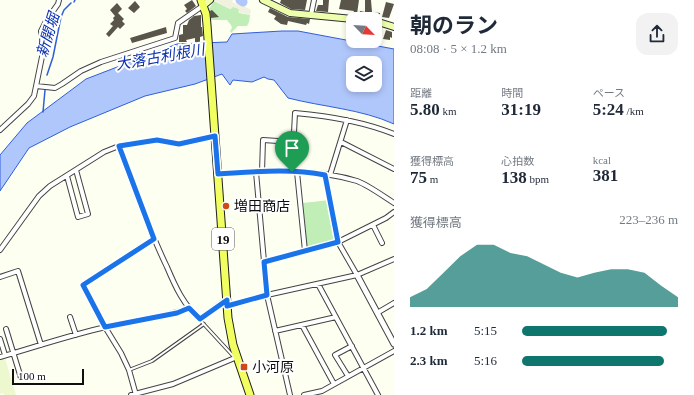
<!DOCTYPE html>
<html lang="ja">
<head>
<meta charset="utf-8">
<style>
	:root { --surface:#fff; --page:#f2f2f3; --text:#1f2937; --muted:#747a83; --accent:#0f766e }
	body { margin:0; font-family:"Times New Roman","Noto Sans JP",serif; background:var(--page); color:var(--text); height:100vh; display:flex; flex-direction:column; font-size:15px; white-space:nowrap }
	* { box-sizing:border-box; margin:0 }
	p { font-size:13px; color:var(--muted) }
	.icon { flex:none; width:22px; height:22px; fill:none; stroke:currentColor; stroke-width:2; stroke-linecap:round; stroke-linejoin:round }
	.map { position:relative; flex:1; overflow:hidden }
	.side { display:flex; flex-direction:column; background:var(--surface); width:300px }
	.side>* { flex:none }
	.needle { width:26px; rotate:115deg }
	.buttons { position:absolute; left:346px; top:12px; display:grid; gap:8px }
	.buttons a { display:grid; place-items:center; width:36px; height:36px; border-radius:8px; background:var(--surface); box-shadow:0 2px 6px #0003; font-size:20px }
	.scale { position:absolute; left:12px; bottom:10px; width:72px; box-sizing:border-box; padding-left:4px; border:2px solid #0f0f0f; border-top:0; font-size:11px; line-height:14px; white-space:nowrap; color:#0f0f0f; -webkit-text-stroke:3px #fff; paint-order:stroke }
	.pin { position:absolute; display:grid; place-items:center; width:34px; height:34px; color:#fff; margin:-41px -17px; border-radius:50% 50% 50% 0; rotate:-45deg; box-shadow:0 0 4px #0007 }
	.pin .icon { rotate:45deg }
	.round { display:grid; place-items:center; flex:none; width:42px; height:42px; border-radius:12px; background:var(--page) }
	.headline { display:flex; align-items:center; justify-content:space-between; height:68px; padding:0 16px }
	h1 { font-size:22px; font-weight:700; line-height:30px }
	.stats { display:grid; grid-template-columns:repeat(3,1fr); gap:6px; height:68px; padding:4px 16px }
	.stats div { display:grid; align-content:center }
	.stats b { font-size:17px; font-weight:700 }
	.stats small { font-size:11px; font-weight:400 }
	.stats p { font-size:11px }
	.chart { height:112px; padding:8px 16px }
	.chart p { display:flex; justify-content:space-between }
	.chart svg { width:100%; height:72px; margin-top:4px; fill:var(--accent); opacity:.7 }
	ul { padding:0 16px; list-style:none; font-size:13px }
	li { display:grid; grid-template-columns:64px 48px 1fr; align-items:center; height:30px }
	li i { height:10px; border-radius:5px; background:var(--accent) }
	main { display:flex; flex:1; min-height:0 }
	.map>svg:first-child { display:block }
	.farmland { fill:#eef8ce }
	.green { fill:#c1eeb6 }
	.plaza { fill:#f0f1de }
	.water { fill:#b0c7fc; stroke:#305edb; fill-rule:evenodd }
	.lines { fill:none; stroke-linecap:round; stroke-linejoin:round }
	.stream { stroke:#305edb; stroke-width:1.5 }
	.river { stroke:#b0c7fc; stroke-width:9 }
	.building { fill:#59554a }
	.service-casing { stroke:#424242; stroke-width:4 }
	.minor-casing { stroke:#424242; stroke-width:6 }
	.tertiary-casing { stroke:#424242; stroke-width:7 }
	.secondary-casing { stroke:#313131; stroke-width:8 }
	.primary-casing { stroke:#202020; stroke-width:9 }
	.service { stroke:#fff; stroke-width:2 }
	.minor { stroke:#fff; stroke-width:4 }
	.tertiary { stroke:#fff; stroke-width:5 }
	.secondary { stroke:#edffac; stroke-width:6 }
	.primary { stroke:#f2ff61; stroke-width:7 }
	.route-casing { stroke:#fff; stroke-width:8 }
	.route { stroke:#1a73e8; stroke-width:5 }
	.poi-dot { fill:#ce4b18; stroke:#fff; stroke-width:1.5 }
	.labels { text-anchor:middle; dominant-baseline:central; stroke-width:4; stroke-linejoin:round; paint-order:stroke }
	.shield { fill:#fff; stroke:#575757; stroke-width:1 }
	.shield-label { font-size:13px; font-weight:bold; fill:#0f0f0f }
	.poi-label { font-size:14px; fill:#0f0f0f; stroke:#fff; text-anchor:start }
	.water-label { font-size:15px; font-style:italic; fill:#0b31af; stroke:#fff }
</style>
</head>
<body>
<main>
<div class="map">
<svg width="394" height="395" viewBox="0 0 394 395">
	<rect width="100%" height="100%" fill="#fdfff1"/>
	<path class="farmland" d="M5,358L16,395H4L3,393L0,394V359Z"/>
	<path class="green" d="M214,1L230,9L232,6L239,9V13L250,15L249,22L247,26H238L231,33L230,31L232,28L231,25L227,20H211L209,9Z
		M330,200L338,240L307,248L303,203Z"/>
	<path class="plaza" d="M215,0H233L232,2L237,4L239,3L251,10L250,15L238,12L239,9L233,7L231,9L214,1Z"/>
	<path class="water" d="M282,31H298L394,49V124C361,109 323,107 288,98L274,80L268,79L264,77L252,82L233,80L230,85L222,74L195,84L145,96L70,127L29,148L0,191V155L27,123L86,79L177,44L227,42L232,34ZM353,63H375V85H353Z"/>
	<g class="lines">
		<path class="stream" d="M74,2L75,0
			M47,75L53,57L61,17L64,10L71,3
			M43,112L45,90"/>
		<path class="river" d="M240,0L243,2"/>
	</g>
	<path class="building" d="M192,0L196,6L187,13L185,11L187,9L184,5Z
		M281,0H307L305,10L291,9L280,3Z
		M323,0H329L328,12L316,11L318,5H323Z
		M341,0H359L357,14H353L354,11L339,9Z
		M365,0H371L372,12L380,13V18L374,17L371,18L359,17L360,11L365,12Z
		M135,1L140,7L134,13L128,8Z
		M386,2L394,4L389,18L382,17Z
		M117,3L122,9L118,13L124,19L122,21L125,24L120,29L118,27L109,37L106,34L113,26L110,24L114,20L113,18L115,16L110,10Z
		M270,8L288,17L310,19L309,24L307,23L306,25L288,21L287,25L281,24L274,19L276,16L268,12Z
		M212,10L219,17L211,18L210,11Z
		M201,15V27H202L203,36L200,37V42H195V38L186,40L187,42H179V35L183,34V25H187L189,20L194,16Z
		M166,27L167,33L132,43L130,38Z
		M386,30L392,32V38L390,37V40L383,39Z"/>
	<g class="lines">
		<g class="service-casing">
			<path id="service" d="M200,320L235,358
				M129,370L152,361L204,324"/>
		</g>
		<g class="minor-casing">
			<path id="minor" d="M311,15L314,0
				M36,86L55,88L62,84L81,71L101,62L175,38L178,23L204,5
				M0,130L28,104L34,96L44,47L41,31L46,21L58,4L59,0
				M341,142L394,169
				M119,146C134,187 148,228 167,267C175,286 184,306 200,319L227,299
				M256,172L267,295L290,395
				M262,172L263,140L293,142
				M292,172L295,113C329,116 362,121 394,134
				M297,172L305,251
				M218,174C264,172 312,167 357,181C368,185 383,196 394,203
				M325,175L338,242L357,275
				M330,175L347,120
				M67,176L78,217L88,214L76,170
				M373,225L382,243
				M0,250L39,196L50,186L104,152L119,146L157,140L179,144L215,136
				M264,262L338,242L386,218L394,212
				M0,277L18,271L41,345
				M318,284L378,395
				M227,306L267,295L357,275L394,259
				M377,313L394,303
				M70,317L76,335
				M302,325L334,384
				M6,329L21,378
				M275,331L336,317
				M0,339L5,355
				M0,357C35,347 70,335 106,327C133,321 162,318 189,308
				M348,376L335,355L352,346
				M131,395L173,384L237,357
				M136,395L129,370L121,353L105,327L83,285L154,239
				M304,395L322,391L394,351"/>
		</g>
		<g class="tertiary-casing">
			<path id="tertiary" d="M357,275L394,344"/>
		</g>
		<g class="secondary-casing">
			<path id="secondary" d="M263,0L290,13L353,19
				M204,5L210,0
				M375,21L394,27"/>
		</g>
		<g class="primary-casing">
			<path id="primary" d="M201,0L206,14L207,25L228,318L233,345L250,395"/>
		</g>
		<use href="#service" class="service"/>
		<use href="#minor" class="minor"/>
		<use href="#tertiary" class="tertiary"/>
		<use href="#secondary" class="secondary"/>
		<use href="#primary" class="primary"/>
	</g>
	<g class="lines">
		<g class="route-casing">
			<path id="route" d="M215,136L218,174C253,172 290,168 325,175L338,242L264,262L267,295L227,306V300L200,319L189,308L177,313L105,327L83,285L154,239L119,146L157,140L179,144Z"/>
		</g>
		<use href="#route" class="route"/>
	</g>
	<g class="poi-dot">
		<circle cx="226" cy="206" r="4"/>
		<rect x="240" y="363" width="8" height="8" rx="2"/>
	</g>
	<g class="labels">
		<rect class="shield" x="212" y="228" width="22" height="22" rx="3"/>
		<g class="shield-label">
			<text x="223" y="239">19</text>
		</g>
		<g class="poi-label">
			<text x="234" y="206">増田商店</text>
			<text x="252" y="367">小河原</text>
		</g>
		<g class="water-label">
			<text transform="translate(48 35) rotate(-73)">新開堀</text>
			<text transform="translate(160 57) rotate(-10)">大落古利根川</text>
		</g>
	</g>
</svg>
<div class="buttons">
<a><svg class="needle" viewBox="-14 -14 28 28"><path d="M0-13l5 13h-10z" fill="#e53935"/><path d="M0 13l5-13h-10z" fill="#747a83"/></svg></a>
<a><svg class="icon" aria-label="layers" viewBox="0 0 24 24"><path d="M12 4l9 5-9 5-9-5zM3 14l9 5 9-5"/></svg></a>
</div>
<div class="scale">100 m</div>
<div class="pin" style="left:292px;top:172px;background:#1e9e55"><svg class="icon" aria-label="arrive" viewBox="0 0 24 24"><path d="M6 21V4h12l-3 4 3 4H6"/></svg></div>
</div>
<section class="side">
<div class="headline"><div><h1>朝のラン</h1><p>08:08 · 5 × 1.2 km</p></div><a class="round"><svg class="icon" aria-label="share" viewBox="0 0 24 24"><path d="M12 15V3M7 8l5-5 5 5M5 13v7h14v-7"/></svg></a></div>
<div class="stats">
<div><p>距離</p><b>5.80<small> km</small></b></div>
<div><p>時間</p><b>31:19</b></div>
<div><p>ペース</p><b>5:24<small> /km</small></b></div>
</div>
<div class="stats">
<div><p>獲得標高</p><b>75<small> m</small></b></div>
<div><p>心拍数</p><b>138<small> bpm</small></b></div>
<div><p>kcal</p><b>381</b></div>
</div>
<div class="chart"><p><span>獲得標高</span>223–236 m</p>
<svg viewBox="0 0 160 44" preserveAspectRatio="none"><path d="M0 44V38L10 33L20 23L30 13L40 6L50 6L60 11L70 13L80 18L90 23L100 26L110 23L120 21L130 21L140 23L150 31L160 38V44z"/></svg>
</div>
<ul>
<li><b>1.2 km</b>5:15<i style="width:93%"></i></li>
<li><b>2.3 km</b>5:16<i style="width:91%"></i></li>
</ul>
</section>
</main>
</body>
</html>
